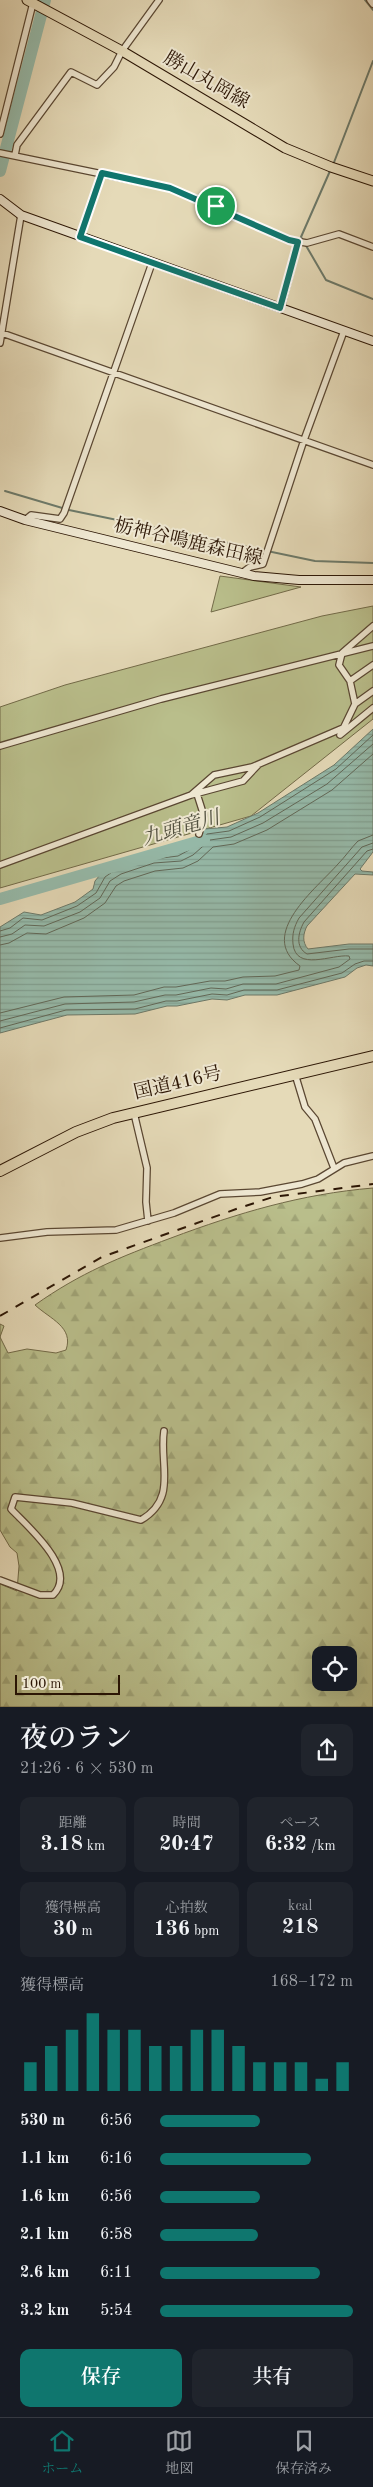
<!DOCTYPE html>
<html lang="ja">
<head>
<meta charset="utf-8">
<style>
	:root { --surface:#171b24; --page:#20242c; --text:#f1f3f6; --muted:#9ea1a6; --line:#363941; --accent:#0f766e }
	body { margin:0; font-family:"Old Standard TT","Noto Serif JP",serif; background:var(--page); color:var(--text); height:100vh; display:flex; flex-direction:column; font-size:19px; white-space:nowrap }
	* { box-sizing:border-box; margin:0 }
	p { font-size:16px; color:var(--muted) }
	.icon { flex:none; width:28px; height:28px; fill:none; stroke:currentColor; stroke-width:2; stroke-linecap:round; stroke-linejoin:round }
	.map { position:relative; height:1707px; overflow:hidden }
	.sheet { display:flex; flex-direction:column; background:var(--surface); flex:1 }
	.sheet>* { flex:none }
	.fabs { position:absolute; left:312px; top:1646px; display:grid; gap:10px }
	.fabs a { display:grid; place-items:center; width:45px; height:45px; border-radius:10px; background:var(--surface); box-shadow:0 5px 20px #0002; font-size:25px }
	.scale { position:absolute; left:15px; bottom:12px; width:105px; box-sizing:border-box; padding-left:5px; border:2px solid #2c1605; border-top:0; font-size:14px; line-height:18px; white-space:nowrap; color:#2c1605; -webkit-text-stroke:4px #eee7d1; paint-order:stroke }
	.pin { position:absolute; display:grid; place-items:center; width:42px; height:42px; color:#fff; margin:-21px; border:2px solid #fff; border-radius:50%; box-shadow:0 1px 5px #0007 }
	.round { display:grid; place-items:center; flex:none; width:52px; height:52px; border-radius:10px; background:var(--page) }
	.head { display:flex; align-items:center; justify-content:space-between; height:85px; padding:0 20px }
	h1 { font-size:28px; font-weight:600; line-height:38px }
	.metrics { display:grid; grid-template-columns:repeat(3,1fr); gap:8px; height:85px; padding:5px 20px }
	.metrics div { display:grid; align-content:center; border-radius:10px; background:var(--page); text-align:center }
	.metrics b { font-size:21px; font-weight:600 }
	.metrics small { font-size:14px; font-weight:400 }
	.metrics p { font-size:14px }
	.chart { height:140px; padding:10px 20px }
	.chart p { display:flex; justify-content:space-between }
	.chart svg { width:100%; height:90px; margin-top:5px; stroke:var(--accent); stroke-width:6 }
	.button { display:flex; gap:10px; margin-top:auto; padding:10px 20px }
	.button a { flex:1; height:58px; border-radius:10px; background:var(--accent); color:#fff; font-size:20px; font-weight:600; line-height:58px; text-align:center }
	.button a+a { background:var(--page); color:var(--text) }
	ul { padding:0 20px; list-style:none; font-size:16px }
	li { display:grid; grid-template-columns:80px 60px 1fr; align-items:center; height:38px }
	li i { height:12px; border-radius:6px; background:var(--accent) }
	.tab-bar { display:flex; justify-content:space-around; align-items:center; height:70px; border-top:1px solid var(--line); background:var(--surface); font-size:14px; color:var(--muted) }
	.tab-bar a { display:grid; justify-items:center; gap:2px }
	.tab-bar .current { color:var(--accent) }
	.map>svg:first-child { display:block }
	.grass { fill:#b9be8b; stroke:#726a48 }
	.forest { fill:url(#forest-firs); stroke:#726a48; fill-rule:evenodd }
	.water { fill:url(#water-rules); stroke:#6c7969 }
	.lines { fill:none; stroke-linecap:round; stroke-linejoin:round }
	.shore { stroke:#616858; stroke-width:1 }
	.stream { stroke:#6c7969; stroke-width:2 }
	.river { stroke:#96bbab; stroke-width:12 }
	.street-casing { stroke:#5a4732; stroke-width:8 }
	.secondary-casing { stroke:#2c1605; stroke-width:10 }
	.primary-casing { stroke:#2c1605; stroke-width:11 }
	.highway-casing { stroke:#2c1605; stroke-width:12 }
	.street { stroke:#eee7d1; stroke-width:5.5 }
	.secondary { stroke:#eee7d1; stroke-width:8 }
	.primary { stroke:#e5dab8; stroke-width:9 }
	.highway { stroke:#e5dab8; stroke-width:10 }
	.rail { stroke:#2c1605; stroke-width:2; stroke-dasharray:9 9; stroke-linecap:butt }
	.route-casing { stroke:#fff; stroke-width:10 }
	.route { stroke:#0f766e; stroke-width:6 }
	.labels { text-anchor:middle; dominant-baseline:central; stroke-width:4; stroke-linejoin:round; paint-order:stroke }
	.street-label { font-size:19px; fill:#2c1605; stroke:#eee7d1 }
	.water-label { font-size:20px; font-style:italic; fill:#51503f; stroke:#eee7d1 }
</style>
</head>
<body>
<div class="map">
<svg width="373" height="1707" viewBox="0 0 373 1707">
	<defs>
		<pattern id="forest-firs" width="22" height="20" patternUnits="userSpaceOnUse" patternTransform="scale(1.25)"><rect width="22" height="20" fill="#b9be8b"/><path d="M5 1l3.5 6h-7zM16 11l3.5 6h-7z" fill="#9fa376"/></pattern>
		<pattern id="water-rules" width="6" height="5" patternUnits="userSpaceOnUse" patternTransform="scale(1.25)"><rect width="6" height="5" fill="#96bbab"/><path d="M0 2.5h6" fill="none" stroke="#81a092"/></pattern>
	</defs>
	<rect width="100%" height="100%" fill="#e5dab8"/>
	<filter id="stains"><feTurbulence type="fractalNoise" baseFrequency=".004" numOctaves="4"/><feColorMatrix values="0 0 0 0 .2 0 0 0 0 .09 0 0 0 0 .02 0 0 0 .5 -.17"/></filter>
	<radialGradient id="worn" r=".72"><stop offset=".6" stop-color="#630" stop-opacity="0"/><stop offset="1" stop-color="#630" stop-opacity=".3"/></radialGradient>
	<path class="grass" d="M220,576L301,587L211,612Z
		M373,606V719L251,816L0,888V707L65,685L322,616Z"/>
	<path class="forest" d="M373,1188V1707H0V1584L17,1591L19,1566L17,1553L10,1547L0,1530V1324L4,1326L0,1337L8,1353L27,1349L56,1353L66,1350C74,1327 50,1319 35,1305C80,1273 120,1257 171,1238C238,1213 301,1194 373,1188ZM321,1655H349V1682H321Z"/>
	<path class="water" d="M373,729V852L360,869L362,871L373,872V875L355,874L307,926C303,934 302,942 308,949L349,944H373V966L366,965L357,968L345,977L277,995H245L227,1000L212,999L177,1006H167L135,1014L67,1015L0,1033V927L24,912L41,915L75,902L93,889L95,881L104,870L116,863L153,851L162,853L176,851L186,847L205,829L227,827L258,813L334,765Z"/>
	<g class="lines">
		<path class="shore" d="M373,849L367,851L304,922C298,933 295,947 307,954L349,949H373
			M0,931L10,928L23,918L42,920L77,906L96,893L105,877L118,868L154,856L162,858L178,856L189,850L207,834L229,831L260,817L336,769L373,735
			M0,937L12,934L25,925L44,926L80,912L100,898L110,881L121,874L154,863L181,861L193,855L210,840L231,837L263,823L327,784L373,744
			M0,945L9,943L27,933L46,934L84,918L105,903L116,886L124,881L155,871L183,868L198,861L213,847L234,844L267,830L332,790L373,754
			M0,1013L64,997L134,995L164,987H176L210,981H225L243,977L275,976L299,970L300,966C256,935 317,888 338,864C345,857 351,848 358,841L373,835
			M0,1021L65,1004L134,1002L165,995H176L211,988L226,989L243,984H276L339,967L350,959L349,956C332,954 296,972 293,944C292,934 294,927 299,918L362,847L373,843
			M0,1028L66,1010L135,1009L166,1001H177L212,994L227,995L244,990H277L342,973L355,964L364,961H373"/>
		<path class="stream" d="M365,0L373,10
			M333,165L373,61
			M330,171L301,237L326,280L373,299
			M5,491L69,510L315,561L373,563"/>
		<path class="river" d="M0,171L45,0
			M0,899L204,840"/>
		<g class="street-casing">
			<path id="street" d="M370,0L373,4
				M0,134L33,3
				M0,153L170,188L289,240L307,243L339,234L373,247
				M15,155L17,145L71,72L97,85L114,67L122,51L159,0
				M80,237L102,173
				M281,308L298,242
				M2,333L373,465
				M0,343L21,215
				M25,520L31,515L60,519L64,513L152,263
				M242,573L250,567L263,564L304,440L344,331
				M373,626L342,653L339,665L350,681L373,665
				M350,681L355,704L373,691
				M355,704L340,735L373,708
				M0,746L161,699L373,646
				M258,765L243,781L191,795L214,775L252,767L343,728
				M197,794L204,816L199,834
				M0,865L191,795
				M295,1074L305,1107L315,1119L334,1168
				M134,1113L147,1168L146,1202L148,1221
				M0,1238L47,1232L116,1230L174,1213L220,1194L260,1192L302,1184L318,1179L344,1163L373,1156
				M0,1580L40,1595H53C79,1570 28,1527 11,1509L15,1497L72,1503L141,1520C178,1498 159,1465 164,1431"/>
		</g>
		<g class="secondary-casing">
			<path id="secondary" d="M0,199L21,215L373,341
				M0,511L25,520L254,576L299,580H373"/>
		</g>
		<g class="primary-casing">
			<path id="primary" d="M27,0L122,51L285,148L331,167L373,181"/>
		</g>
		<g class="highway-casing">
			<path id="highway" d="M0,1171L76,1132L113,1118L373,1056"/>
		</g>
		<use href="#street" class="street"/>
		<use href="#secondary" class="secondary"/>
		<use href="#primary" class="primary"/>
		<use href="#highway" class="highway"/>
		<path class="rail" d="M0,1316L102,1257L239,1208L273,1197L373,1184"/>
	</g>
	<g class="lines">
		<g class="route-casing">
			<path id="route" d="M102,173L170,188L289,240L298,242L280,308L80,237Z"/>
		</g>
		<use href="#route" class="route"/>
	</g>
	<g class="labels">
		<g class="street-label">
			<text transform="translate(206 81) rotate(30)">勝山丸岡線</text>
			<text transform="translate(188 543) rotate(13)">栃神谷鳴鹿森田線</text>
			<text transform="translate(178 1084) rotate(-13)">国道416号</text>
		</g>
		<g class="water-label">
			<text transform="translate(181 829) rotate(-16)">九頭竜川</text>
		</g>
	</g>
	<rect width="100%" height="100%" filter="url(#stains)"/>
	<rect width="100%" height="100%" fill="url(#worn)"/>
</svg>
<div class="fabs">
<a><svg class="icon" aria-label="locate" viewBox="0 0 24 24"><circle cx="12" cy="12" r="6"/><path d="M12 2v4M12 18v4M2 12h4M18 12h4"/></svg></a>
</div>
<div class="scale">100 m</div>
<div class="pin" style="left:216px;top:206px;background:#1e9e55"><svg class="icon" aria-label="arrive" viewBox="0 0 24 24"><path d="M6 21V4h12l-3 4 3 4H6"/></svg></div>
</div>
<section class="sheet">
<div class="head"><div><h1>夜のラン</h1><p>21:26 · 6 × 530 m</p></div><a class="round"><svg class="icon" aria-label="share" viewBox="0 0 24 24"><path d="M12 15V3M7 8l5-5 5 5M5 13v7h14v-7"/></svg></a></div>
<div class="metrics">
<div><p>距離</p><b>3.18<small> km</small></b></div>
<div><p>時間</p><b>20:47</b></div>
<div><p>ペース</p><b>6:32<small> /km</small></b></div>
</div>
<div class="metrics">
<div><p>獲得標高</p><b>30<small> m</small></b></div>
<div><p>心拍数</p><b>136<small> bpm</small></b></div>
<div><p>kcal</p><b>218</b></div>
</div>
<div class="chart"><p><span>獲得標高</span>168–172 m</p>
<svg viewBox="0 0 160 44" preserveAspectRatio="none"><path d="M5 44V30M15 44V22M25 44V14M35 44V6M45 44V14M55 44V14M65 44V22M75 44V22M85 44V14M95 44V14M105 44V22M115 44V30M125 44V30M135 44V30M145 44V38M155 44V30"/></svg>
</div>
<ul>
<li><b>530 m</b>6:56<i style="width:52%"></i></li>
<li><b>1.1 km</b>6:16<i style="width:78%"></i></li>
<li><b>1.6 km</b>6:56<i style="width:52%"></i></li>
<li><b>2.1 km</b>6:58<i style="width:51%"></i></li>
<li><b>2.6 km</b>6:11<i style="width:83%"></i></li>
<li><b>3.2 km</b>5:54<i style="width:100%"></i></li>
</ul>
<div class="button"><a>保存</a><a>共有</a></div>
</section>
<nav class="tab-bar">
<a class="current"><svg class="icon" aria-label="home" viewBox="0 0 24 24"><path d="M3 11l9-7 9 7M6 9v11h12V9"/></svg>ホーム</a>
<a><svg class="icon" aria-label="map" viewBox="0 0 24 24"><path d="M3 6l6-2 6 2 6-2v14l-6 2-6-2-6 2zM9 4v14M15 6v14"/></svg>地図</a>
<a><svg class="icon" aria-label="saved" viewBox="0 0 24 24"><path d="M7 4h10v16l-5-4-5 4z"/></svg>保存済み</a>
</nav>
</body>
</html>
